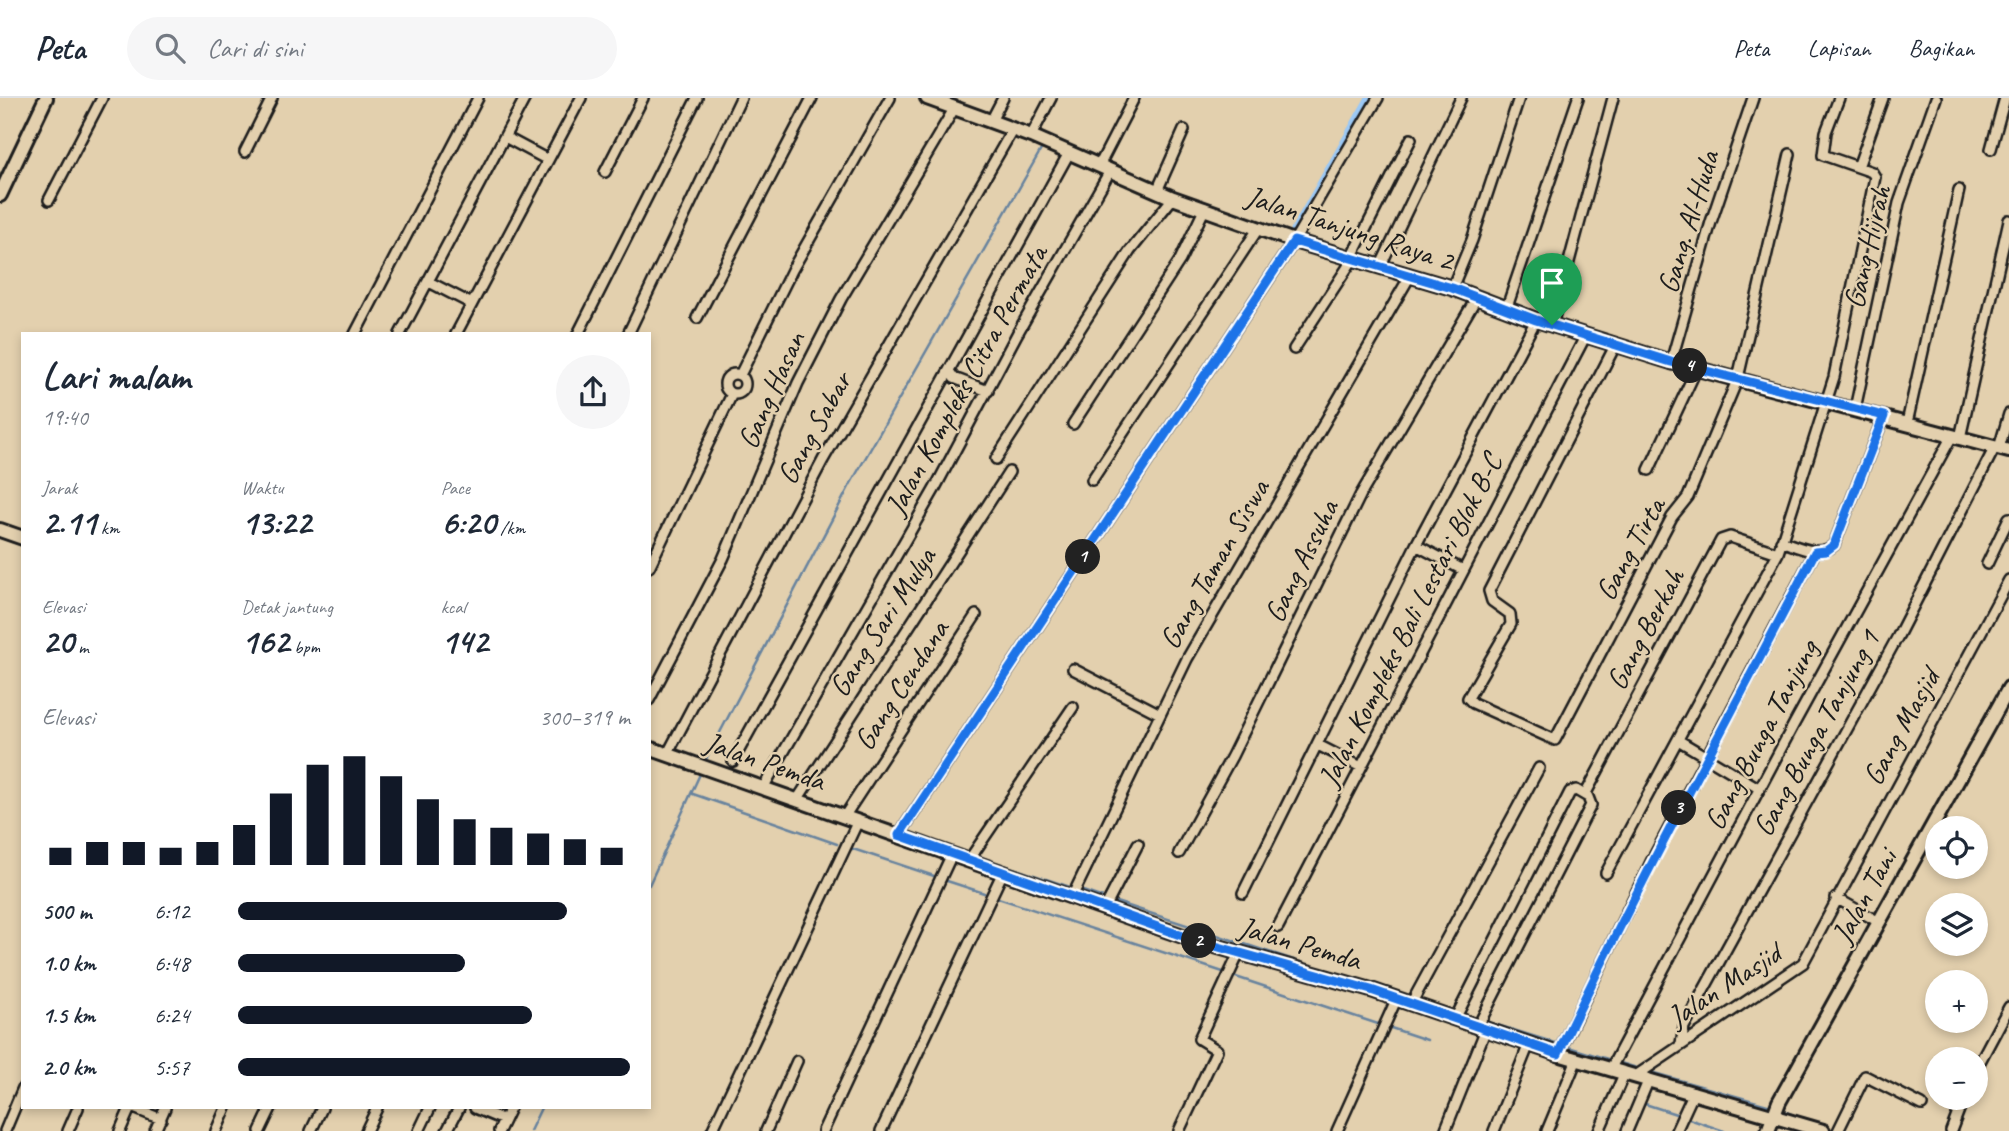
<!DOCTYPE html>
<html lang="id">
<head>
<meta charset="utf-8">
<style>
	:root { --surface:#fff; --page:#f6f6f7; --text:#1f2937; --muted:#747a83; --line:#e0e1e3; --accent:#111827 }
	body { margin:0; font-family:Caveat,sans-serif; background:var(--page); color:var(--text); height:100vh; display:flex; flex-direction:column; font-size:26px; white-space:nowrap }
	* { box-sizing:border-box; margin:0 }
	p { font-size:23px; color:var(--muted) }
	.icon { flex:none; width:38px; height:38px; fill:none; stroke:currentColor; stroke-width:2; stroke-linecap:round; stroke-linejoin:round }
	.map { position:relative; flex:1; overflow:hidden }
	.drawer { position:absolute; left:21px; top:234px; width:630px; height:777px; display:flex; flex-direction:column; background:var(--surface); border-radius:0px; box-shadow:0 4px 10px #0003 }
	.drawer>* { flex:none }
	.tools { position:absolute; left:1925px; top:718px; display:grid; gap:14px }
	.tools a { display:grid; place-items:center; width:63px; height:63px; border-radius:50%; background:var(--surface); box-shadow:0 4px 10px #0003; font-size:35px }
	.pin { position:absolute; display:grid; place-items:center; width:60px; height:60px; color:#fff; margin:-72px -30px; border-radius:50% 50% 50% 0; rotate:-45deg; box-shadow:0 0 7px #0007 }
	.pin .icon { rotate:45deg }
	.km { position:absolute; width:35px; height:35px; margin:-18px; border-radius:50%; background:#222; color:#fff; font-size:19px; line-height:35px; text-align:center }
	.round { display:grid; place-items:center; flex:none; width:74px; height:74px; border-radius:37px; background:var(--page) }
	.head { display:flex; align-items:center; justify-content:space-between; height:119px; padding:0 21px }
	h1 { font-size:38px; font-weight:700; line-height:52px }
	.stats { display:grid; grid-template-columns:repeat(3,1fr); gap:10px; height:119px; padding:7px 21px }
	.stats div { display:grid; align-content:center }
	.stats b { font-size:35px; font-weight:700 }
	.stats small { font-size:19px; font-weight:400 }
	.stats p { font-size:19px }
	.chart { height:196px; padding:14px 21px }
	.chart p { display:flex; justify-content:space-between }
	.chart svg { width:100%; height:126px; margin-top:7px; stroke:var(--accent); stroke-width:6 }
	ul { padding:0 21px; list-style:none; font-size:23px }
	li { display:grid; grid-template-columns:112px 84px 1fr; align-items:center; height:52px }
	li i { height:18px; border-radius:9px; background:var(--accent) }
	header { display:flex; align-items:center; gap:42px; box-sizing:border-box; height:98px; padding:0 35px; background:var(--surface); border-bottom:2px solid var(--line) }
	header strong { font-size:33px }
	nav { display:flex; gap:38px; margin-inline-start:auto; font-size:24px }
	.search { width:490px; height:63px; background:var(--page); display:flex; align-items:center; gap:18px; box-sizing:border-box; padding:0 24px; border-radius:38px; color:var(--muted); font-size:26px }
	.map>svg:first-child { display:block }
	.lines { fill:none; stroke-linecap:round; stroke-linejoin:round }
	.stream { stroke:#68839e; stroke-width:2.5 }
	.canal { stroke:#9bc8f5; stroke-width:9 }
	.street-casing { stroke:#1c1c1c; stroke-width:14 }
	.secondary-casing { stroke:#1c1c1c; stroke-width:18 }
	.street { stroke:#e3d0ae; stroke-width:9 }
	.secondary { stroke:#e3d0ae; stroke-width:12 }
	.route-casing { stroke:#fff; stroke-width:14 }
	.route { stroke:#1a73e8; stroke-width:9 }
	.labels { text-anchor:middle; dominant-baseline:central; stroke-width:5; stroke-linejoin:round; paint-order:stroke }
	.street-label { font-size:30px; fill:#1c1c1c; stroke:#e3d0ae }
</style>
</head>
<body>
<header>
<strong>Peta</strong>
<div class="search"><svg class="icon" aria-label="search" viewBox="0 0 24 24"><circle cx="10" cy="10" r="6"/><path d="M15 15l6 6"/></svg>Cari di sini</div>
<nav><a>Peta</a><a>Lapisan</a><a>Bagikan</a></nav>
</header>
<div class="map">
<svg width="2009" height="1033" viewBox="0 0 2009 1033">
	<rect width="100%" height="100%" fill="#e3d0ae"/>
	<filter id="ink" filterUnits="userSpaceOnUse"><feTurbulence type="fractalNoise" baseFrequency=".0143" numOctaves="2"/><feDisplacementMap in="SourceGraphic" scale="14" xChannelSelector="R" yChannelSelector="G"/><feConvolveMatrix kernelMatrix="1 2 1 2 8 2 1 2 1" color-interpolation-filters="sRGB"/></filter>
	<g filter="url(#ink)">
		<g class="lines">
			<path class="stream" d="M705,663L850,387L1042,50
				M693,696L837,746
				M808,699L841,710
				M855,715L896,730
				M910,735L966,754
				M850,750L934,778
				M980,759L1073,790
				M947,783L984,795
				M649,787L700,676
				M1080,792L1106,801
				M998,800L1223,874
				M1113,803L1346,879
				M1236,879L1378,926
				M1436,908L1640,971
				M1391,930L1427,942
				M1647,973L1771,1008
				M1642,1005L1676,1016
				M1781,1012L1804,1021
				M1689,1021L1724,1033
				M530,1033L541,1010"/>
			<path class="canal" d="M1295,132L1370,0"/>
			<g class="street-casing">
				<path id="street" d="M991,23L1003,0
					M1031,38L1051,0
					M505,39L548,62
					M1991,51L2005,0
					M245,54L272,0
					M1099,68L1134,0
					M1858,69L1883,0
					M605,74L643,0
					M1157,93L1184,32
					M49,102L102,0
					M1351,160L1411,41
					M1380,169L1461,0
					M429,184L472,206
					M1452,190L1472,142L1519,0
					M1507,209L1578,0
					M697,220L812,0
					M1552,227L1613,0
					M355,236L478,0
					M400,236L525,0
					M456,236L581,0
					M578,236L697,0
					M628,236L741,0
					M1616,246L1489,493L1492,503L1510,516L1511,526L1468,600L1473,605L1555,642L1672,419L1688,399L1738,280L1790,56
					M1294,251L1353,161
					M1671,264L1711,124L1753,0
					M949,273L954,280L988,293
					M725 286a10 10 0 1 1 20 0a10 10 0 1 1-20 0Z
					M740,277L792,172L890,0
					M1855,311L1899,105L1936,0
					M1907,325L1959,92
					M1073,326L1180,162L1205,110
					M1960,340L2009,122
					M1999,350L2009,316
					M996,361L1130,153L1173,100
					M1649,372L1697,270
					M1092,382L1258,131
					M1781,443C1799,449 1819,460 1834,447L1884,318
					M1416,447L1463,472
					M1987,466L2009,420
					M649,469L732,296
					M1073,571L1160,616
					M649,602L723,461L798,285L841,201L954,11
					M1678,642L1760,691
					M1318,647L1361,669
					M667,657L823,362L1013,31
					M733,663L1069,55
					M763,690L934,392L1017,236L1110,73
					M1585,697L1721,442L1730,439L1778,455
					M797,702L1009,374
					M844,719L976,517
					M899,737L1294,143L1378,0
					M1179,755L1232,658L1361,396L1477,199
					M969,762L1073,609
					M1606,775L1778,455L1834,279L1875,79L1872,74L1823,57L1826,34L1839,0
					M1243,795L1416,447L1536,222
					M1072,799L1187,561L1410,178
					M1836,800L1879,824
					M1105,810L1138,746
					M1278,829L1586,237
					M1411,906L1539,670
					M1456,919L1570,694L1576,692L1588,699L1591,707L1478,928
					M1681,945L1684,929L1695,908L1898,538L1995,349
					M1558,956L1651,764L1815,454
					M1611,970L1794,626L1952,338
					M1976,971L2009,909
					M1637,977L1803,865L2009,482
					M134,1010L161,1021
					M475,1010L504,1022
					M5,1033L23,990
					M68,1033L78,1010
					M120,1033L130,1010
					M155,1033L165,1010
					M216,1033L226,1010
					M260,1033L271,1010
					M311,1033L322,1010
					M366,1033L377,1010
					M419,1033L430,1010
					M447,1033L459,1010
					M499,1033L510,1010
					M712,1033L857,725
					M766,1033L797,963
					M823,1033L952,756
					M881,1033L1002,776
					M1179,1033L1217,952L1199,941L1239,855
					M1337,1033L1396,902
					M1445,1033L1486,931
					M1494,1033L1529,946
					M1547,1033L1577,961
					M1599,1033L1625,974
					M1627,1033L1649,981
					M1676,1033L1694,994
					M1838,1033L1865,978L1922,1007
					M1951,1033L1964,999"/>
			</g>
			<g class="secondary-casing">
				<path id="secondary" d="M927,0L1031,38L1173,100L1294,143L1452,190L1536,222L1671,264L2009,353
					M0,97L46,0
					M0,432L23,440
					M649,650L1194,842L1371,892L1558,956L1823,1033
					M1768,1033L1779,1004L2009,590"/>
			</g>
			<use href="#street" class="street"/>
			<use href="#secondary" class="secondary"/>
		</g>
	</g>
	<g class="lines" filter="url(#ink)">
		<g class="route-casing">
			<path id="route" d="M1294,143L1452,190L1536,222L1671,264L1884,318L1834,447L1826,453L1815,454C1729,621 1638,785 1558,956L1371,892L1194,842L899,737Z"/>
		</g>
		<use href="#route" class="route"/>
	</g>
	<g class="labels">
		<g class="street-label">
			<text transform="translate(1688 124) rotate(-73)">Gang. Al-Huda</text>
			<text transform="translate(1350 130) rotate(18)">Jalan Tanjung Raya 2</text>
			<text transform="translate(1867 149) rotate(-77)">Gang Hijrah</text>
			<text transform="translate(966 282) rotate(-61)">Jalan Kompleks Citra Permata</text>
			<text transform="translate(771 292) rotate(-66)">Gang Hasan</text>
			<text transform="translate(814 330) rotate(-61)">Gang Sabar</text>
			<text transform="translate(1630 451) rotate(-61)">Gang Tirta</text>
			<text transform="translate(1301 463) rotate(-64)">Gang Assuha</text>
			<text transform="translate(1214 466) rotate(-60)">Gang Taman Siswa</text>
			<text transform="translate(1410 522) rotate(-63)">Jalan Kompleks Bali Lestari Blok B-C</text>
			<text transform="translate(882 524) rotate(-57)">Gang Sari Mulya</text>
			<text transform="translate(1645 531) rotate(-62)">Gang Berkah</text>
			<text transform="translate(901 587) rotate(-57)">Gang Cendana</text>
			<text transform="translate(1901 629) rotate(-61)">Gang Masjid</text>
			<text transform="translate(1816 635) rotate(-61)">Gang Bunga Tanjung 1</text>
			<text transform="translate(1761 637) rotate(-62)">Gang Bunga Tanjung</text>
			<text transform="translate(765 663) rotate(19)">Jalan Pemda</text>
			<text transform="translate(1864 798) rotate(-61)">Jalan Tani</text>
			<text transform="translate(1300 845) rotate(16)">Jalan Pemda</text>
			<text transform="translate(1724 887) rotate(-33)">Jalan Masjid</text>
		</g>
	</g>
</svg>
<div class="tools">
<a><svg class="icon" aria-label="locate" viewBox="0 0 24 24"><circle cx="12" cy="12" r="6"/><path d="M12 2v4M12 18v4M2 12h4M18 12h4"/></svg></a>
<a><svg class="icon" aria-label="layers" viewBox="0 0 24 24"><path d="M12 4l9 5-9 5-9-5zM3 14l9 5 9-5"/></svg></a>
<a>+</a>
<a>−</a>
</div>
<div class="pin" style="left:1552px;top:227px;background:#1e9e55"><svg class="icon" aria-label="arrive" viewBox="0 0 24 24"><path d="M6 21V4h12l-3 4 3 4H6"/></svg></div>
<b class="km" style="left:1083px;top:459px">1</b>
<b class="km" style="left:1199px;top:843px">2</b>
<b class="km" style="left:1679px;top:710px">3</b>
<b class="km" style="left:1690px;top:268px">4</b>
<section class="drawer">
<div class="head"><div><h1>Lari malam</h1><p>19:40</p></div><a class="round"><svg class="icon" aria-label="share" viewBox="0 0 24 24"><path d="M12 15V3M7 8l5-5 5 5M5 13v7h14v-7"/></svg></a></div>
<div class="stats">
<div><p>Jarak</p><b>2.11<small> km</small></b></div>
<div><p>Waktu</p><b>13:22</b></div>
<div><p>Pace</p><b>6:20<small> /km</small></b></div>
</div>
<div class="stats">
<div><p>Elevasi</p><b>20<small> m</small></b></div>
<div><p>Detak jantung</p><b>162<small> bpm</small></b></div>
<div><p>kcal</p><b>142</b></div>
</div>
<div class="chart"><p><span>Elevasi</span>300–319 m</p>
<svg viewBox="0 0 160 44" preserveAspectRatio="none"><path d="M5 44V38M15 44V36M25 44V36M35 44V38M45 44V36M55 44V30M65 44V19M75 44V9M85 44V6M95 44V13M105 44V21M115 44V28M125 44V31M135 44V33M145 44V35M155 44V38"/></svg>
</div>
<ul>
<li><b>500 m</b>6:12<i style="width:84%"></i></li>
<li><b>1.0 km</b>6:48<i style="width:58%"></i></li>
<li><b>1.5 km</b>6:24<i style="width:75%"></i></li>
<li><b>2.0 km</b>5:57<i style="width:100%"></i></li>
</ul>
</section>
</div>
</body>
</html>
